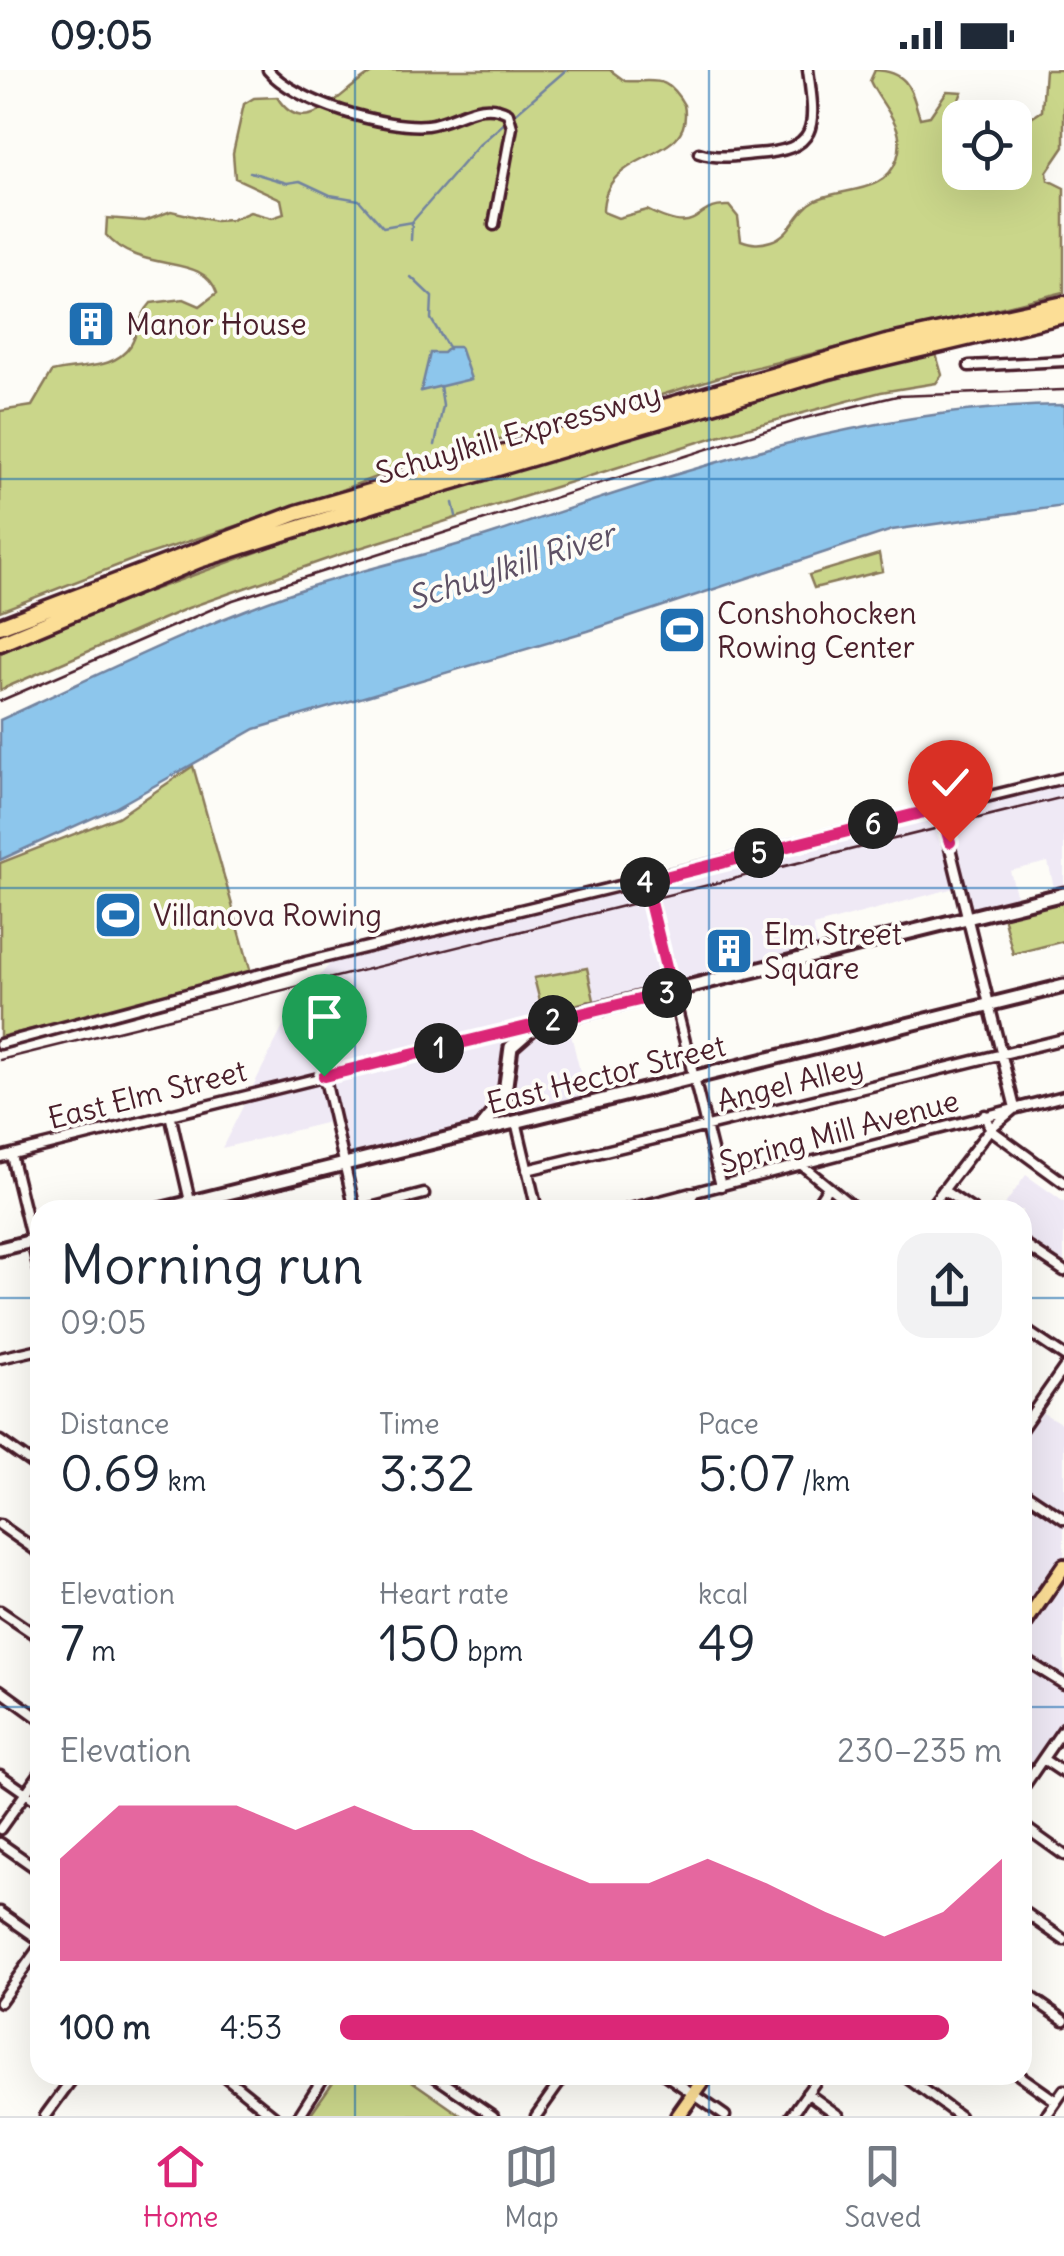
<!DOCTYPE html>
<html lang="en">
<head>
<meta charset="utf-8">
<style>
	:root { --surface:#fff; --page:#f2f2f3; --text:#1f2937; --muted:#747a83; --line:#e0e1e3; --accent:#db2777 }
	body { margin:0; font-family:Delius,sans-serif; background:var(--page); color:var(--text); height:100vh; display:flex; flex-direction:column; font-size:38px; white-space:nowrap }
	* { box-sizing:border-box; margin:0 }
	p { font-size:32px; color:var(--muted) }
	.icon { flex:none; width:55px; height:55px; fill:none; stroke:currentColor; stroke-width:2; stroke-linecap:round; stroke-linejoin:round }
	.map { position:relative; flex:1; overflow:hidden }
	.side { position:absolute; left:30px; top:1130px; width:1002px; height:885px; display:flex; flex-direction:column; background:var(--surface); border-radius:30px; box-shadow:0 10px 40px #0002 }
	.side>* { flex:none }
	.tools { position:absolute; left:942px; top:30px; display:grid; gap:20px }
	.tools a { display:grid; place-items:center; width:90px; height:90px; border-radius:20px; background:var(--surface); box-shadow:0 10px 40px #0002; font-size:50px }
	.pin { position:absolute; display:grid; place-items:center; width:85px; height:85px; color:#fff; margin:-102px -42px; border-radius:50% 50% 50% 0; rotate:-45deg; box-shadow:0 0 10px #0007 }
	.pin .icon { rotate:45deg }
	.km { position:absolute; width:50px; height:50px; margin:-25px; border-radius:50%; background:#222; color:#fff; font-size:28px; line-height:50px; text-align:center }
	.round { display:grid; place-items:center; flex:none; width:105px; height:105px; border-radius:30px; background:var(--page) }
	.summary { display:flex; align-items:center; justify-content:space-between; height:170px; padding:0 30px }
	h1 { font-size:55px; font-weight:600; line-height:75px }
	.metrics { display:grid; grid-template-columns:repeat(3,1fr); gap:15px; height:170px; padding:10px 30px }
	.metrics div { display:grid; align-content:center }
	.metrics b { font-size:50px; font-weight:600 }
	.metrics small { font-size:28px; font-weight:400 }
	.metrics p { font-size:28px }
	.chart { height:280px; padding:20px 30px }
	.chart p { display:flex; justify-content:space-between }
	.chart svg { width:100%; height:180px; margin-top:10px; fill:var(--accent); opacity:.7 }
	ul { padding:0 30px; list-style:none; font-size:32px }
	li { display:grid; grid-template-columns:160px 120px 1fr; align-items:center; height:75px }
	li i { height:25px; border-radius:12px; background:var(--accent) }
	.status { display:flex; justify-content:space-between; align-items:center; height:70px; padding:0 50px; background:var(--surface); direction:ltr }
	.status svg { height:28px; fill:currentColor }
	.menu { display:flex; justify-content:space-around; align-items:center; height:140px; border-top:2px solid var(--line); background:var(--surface); font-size:28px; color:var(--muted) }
	.menu a { display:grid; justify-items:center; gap:5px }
	.menu .on { color:var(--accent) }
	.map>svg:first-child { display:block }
	.built { fill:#efe9f5 }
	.green { fill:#cad68a; stroke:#8a7a5a; stroke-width:2.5 }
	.water { fill:#8dc6ec; stroke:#72839f; stroke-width:2.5 }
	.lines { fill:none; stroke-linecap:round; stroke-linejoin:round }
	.stream { stroke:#72839f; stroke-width:2.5 }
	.street-casing { stroke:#4a1f2b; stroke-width:15 }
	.secondary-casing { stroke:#4a1f2b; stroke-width:19 }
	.primary-casing { stroke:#4a1f2b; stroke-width:20 }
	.highway-casing { stroke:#4a1f2b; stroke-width:21 }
	.street { stroke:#fdfcf7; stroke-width:8 }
	.secondary { stroke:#fdfcf7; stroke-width:11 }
	.primary { stroke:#fcde96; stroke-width:12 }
	.highway { stroke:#fcde96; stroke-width:14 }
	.rail { stroke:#4a1f2b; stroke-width:2.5 }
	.route-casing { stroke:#fff; stroke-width:20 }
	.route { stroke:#db2777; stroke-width:12 }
	.grid { fill:none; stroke:#1f6fb2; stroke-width:2.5; stroke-opacity:0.55 }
	.labels { text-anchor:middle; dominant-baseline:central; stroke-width:8; stroke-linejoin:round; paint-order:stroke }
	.poi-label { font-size:30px; fill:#4a1f2b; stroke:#fdfcf7; text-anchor:start }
	.street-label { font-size:30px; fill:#4a1f2b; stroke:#fdfcf7 }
	.water-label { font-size:32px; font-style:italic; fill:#5e5165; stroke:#fdfcf7 }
</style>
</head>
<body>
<div class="status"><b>09:05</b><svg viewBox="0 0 49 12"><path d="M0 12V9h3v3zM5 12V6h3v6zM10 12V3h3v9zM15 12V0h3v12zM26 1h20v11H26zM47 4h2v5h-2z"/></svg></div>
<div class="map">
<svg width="1064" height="2046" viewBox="0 0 1064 2046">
	<rect width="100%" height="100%" fill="#fdfcf7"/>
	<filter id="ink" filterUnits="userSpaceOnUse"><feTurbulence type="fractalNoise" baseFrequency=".01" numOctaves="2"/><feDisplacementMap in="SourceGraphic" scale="20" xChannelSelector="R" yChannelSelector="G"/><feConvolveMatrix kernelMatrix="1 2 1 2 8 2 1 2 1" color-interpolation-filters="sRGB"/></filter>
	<g filter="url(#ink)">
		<path class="built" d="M1064,708V824L1056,826L1048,792L1010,801L1019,835L968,848L958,817L813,856L820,885L567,948L588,1034L343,1095L333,1051L222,1078L293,937L329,895L306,892Z
			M1026,1105L1064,1132V1195L1023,1166L1022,1140H1001Z
			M1036,1339L1064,1355V1658L1023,1719L1022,1358Z"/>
		<path class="green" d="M378,0H610L625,11C655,13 666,3 684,35C696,95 603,76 603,142L618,148L647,140C704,169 690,134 729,136L738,147L741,170C752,174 759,175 771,171C793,164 796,140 816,130C843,117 885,125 897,89C908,56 882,38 870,11L875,0C911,2 911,22 920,48L930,46L947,21L962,22L950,52L960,67V102H1015V48L997,47L1010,36L1020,35L1033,47L1042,41L1045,0H1064V77L1047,102L1048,110L1064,118V222L729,304L587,348L424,389L301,435L137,488L0,541V341L32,336L52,302C80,294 113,302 131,275C139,261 138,247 151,233L184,229L200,236L217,223C203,181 141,206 106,165L107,148L145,151L171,141L215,151L231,150L250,142L272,148L284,144L281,129L235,108L233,83L244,34L254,28L277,27C308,77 344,13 378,0Z
			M928,284H936L942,305L936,313L881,322L721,365L347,482L188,538L0,620V583L128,529L290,470L647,360Z
			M879,484L882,501L814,518L809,505Z
			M193,696L252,906L0,967V793L118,747Z
			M1064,831V871L1013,884L1003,846Z
			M587,898L594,930L543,943L534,908Z
			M338,2005H403L462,2046H309Z"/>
		<path class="water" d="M449,277H460L471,309L421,321L430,283H443Z
			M1064,335V436L892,460L588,561L255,659L115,738L0,790V650C94,607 187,560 285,525C354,500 427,486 496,463C682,401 866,337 1064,335Z"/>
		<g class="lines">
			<path class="stream" d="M250,102L287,113L300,111L330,125L359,130L383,157L412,152L411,170
				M412,152L479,75L566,0
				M411,207L432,227L431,249L449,279
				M435,375L443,336L440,316
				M453,433L456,446"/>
			<g class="street-casing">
				<path id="street" d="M268,0C294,32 387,59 427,55C456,52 479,27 508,43L512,57L494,155
					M699,83C717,89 735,86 754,84C819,80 816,58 808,0
					M969,296L1064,291
					M645,812L721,1116
					M0,974L306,892L1064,708
					M324,1005L355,1140
					M170,1044L192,1140
					M985,1045L990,1059L1064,1113
					M516,1051L537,1140
					M11,1085L40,1204
					M0,1087L533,955
					M798,1092L857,1140
					M527,1100L1064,969
					M943,1120L973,1140
					M363,1140L424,1124
					M626,1140L1064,1026
					M683,1140L694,1123
					M813,1140L828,1117
					M928,1140L990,1059L1015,1038L940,738
					M1022,1173L1064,1201
					M1022,1258L1064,1286
					M0,1288L40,1279
					M1022,1358L1064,1298
					M0,1371L40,1399
					M1022,1421L1064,1449
					M0,1455L40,1483
					M0,1541L40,1568
					M1022,1588L1064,1614
					M0,1620L40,1649
					M1043,1689L1064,1703
					M0,1705L40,1733
					M1022,1719L1064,1658
					M1022,1755L1064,1785
					M0,1759L40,1703
					M0,1773L40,1801
					M0,1842L40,1870
					M1027,1844L1064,1870
					M1022,1921L1064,1950
					M0,1932L40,1876
					M223,2005L274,2046
					M433,2005L493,2046
					M666,2005L725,2046
					M903,2005L959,2046
					M1019,2005L1056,2031
					M807,2023L839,2046
					M45,2046L75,2005
					M299,2046L325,2005
					M536,2046L565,2005
					M791,2046L820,2005
					M1046,2046L1064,2020"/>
			</g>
			<g class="secondary-casing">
				<path id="secondary" d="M482,1057L504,1030L511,977L537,954L1064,824
					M159,1140L1064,916
					M0,1179L40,1169"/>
			</g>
			<g class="primary-casing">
				<path id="primary" d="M1022,1557L1064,1496
					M678,2046L707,2005"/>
			</g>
			<g class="highway-casing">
				<path id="highway" d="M0,556L297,443L886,273L1064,234
					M0,573L199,490L375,434L828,301L1064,245"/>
			</g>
			<use href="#street" class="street"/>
			<use href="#secondary" class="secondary"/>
			<use href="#primary" class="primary"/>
			<use href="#highway" class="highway"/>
			<path class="rail" d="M0,631L233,530L805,348L897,326L1064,320
				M0,990L1064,727"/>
		</g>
	</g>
	<g class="lines" filter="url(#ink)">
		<g class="route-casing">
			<path id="route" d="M324,1006L672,922L645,812L940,738L950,772"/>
		</g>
		<use href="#route" class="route"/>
	</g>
	<path class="grid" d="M355,0V1140M709,0V1140M0,409H1064M0,818H1064M0,1228H40M1022,1228H1064M0,1637H40M1022,1637H1064M355,2005V2046M709,2005V2046"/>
	<defs>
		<g id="building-square" transform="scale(2.5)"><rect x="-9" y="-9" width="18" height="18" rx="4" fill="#1f6fb2" stroke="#fdfcf7"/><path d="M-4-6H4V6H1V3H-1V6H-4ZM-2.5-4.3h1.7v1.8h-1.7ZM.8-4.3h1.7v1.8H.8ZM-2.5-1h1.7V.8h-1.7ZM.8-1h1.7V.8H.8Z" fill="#fff"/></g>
		<g id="stadium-square" transform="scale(2.5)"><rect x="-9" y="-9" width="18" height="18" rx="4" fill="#1f6fb2" stroke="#fdfcf7"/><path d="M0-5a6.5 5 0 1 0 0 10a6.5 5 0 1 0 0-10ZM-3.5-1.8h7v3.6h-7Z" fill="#fff"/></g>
	</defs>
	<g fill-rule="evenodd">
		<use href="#building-square" x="91" y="254"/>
		<use href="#stadium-square" x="682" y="560"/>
		<use href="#stadium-square" x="118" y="845"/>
		<use href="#building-square" x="729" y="881"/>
	</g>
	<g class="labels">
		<g class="poi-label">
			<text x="126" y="254">Manor House</text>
			<text x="717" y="543">Conshohocken<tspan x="717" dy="34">Rowing Center</tspan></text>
			<text x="153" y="845">Villanova Rowing</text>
			<text x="764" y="864">Elm Street<tspan x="764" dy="34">Square</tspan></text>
		</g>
		<g class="street-label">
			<text transform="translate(518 363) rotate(-16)">Schuylkill Expressway</text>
			<text transform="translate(606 1004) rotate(-14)">East Hector Street</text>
			<text transform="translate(790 1013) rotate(-14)">Angel Alley</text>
			<text transform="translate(147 1024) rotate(-14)">East Elm Street</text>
			<text transform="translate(839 1061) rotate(-15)">Spring Mill Avenue</text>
		</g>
		<g class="water-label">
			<text transform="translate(511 496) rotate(-18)">Schuylkill River</text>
		</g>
	</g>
</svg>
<div class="tools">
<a><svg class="icon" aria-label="locate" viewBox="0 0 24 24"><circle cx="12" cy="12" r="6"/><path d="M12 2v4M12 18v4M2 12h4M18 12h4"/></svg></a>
</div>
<div class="pin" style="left:324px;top:1006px;background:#1e9e55"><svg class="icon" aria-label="arrive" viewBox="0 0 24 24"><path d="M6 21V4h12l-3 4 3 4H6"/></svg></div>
<div class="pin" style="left:950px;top:772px;background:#d93025"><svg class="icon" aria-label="check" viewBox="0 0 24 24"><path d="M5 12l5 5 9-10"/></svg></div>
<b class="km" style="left:439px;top:978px">1</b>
<b class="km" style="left:553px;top:950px">2</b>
<b class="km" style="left:667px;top:923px">3</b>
<b class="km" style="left:645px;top:812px">4</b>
<b class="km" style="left:759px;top:783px">5</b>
<b class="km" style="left:873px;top:754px">6</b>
<section class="side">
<div class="summary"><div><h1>Morning run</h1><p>09:05</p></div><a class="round"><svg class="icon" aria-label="share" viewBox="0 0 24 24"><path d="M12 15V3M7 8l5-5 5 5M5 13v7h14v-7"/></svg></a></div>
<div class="metrics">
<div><p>Distance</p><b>0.69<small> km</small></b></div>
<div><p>Time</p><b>3:32</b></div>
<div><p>Pace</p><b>5:07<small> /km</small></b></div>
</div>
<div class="metrics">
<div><p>Elevation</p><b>7<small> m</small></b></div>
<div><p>Heart rate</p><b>150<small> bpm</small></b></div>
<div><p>kcal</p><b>49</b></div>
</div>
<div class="chart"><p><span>Elevation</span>230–235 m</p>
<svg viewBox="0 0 160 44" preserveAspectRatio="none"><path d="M0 44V19L10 6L20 6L30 6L40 12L50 6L60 12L70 12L80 19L90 25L100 25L110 19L120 25L130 32L140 38L150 32L160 19V44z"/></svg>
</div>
<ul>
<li><b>100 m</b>4:53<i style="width:92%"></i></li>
</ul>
</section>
</div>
<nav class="menu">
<a class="on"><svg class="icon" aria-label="home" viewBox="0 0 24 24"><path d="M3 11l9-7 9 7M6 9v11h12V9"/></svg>Home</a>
<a><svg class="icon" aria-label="map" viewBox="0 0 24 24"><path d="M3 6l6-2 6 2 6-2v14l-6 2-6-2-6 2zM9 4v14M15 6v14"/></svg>Map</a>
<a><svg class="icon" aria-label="saved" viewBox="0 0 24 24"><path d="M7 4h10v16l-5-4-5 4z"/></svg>Saved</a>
</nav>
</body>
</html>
